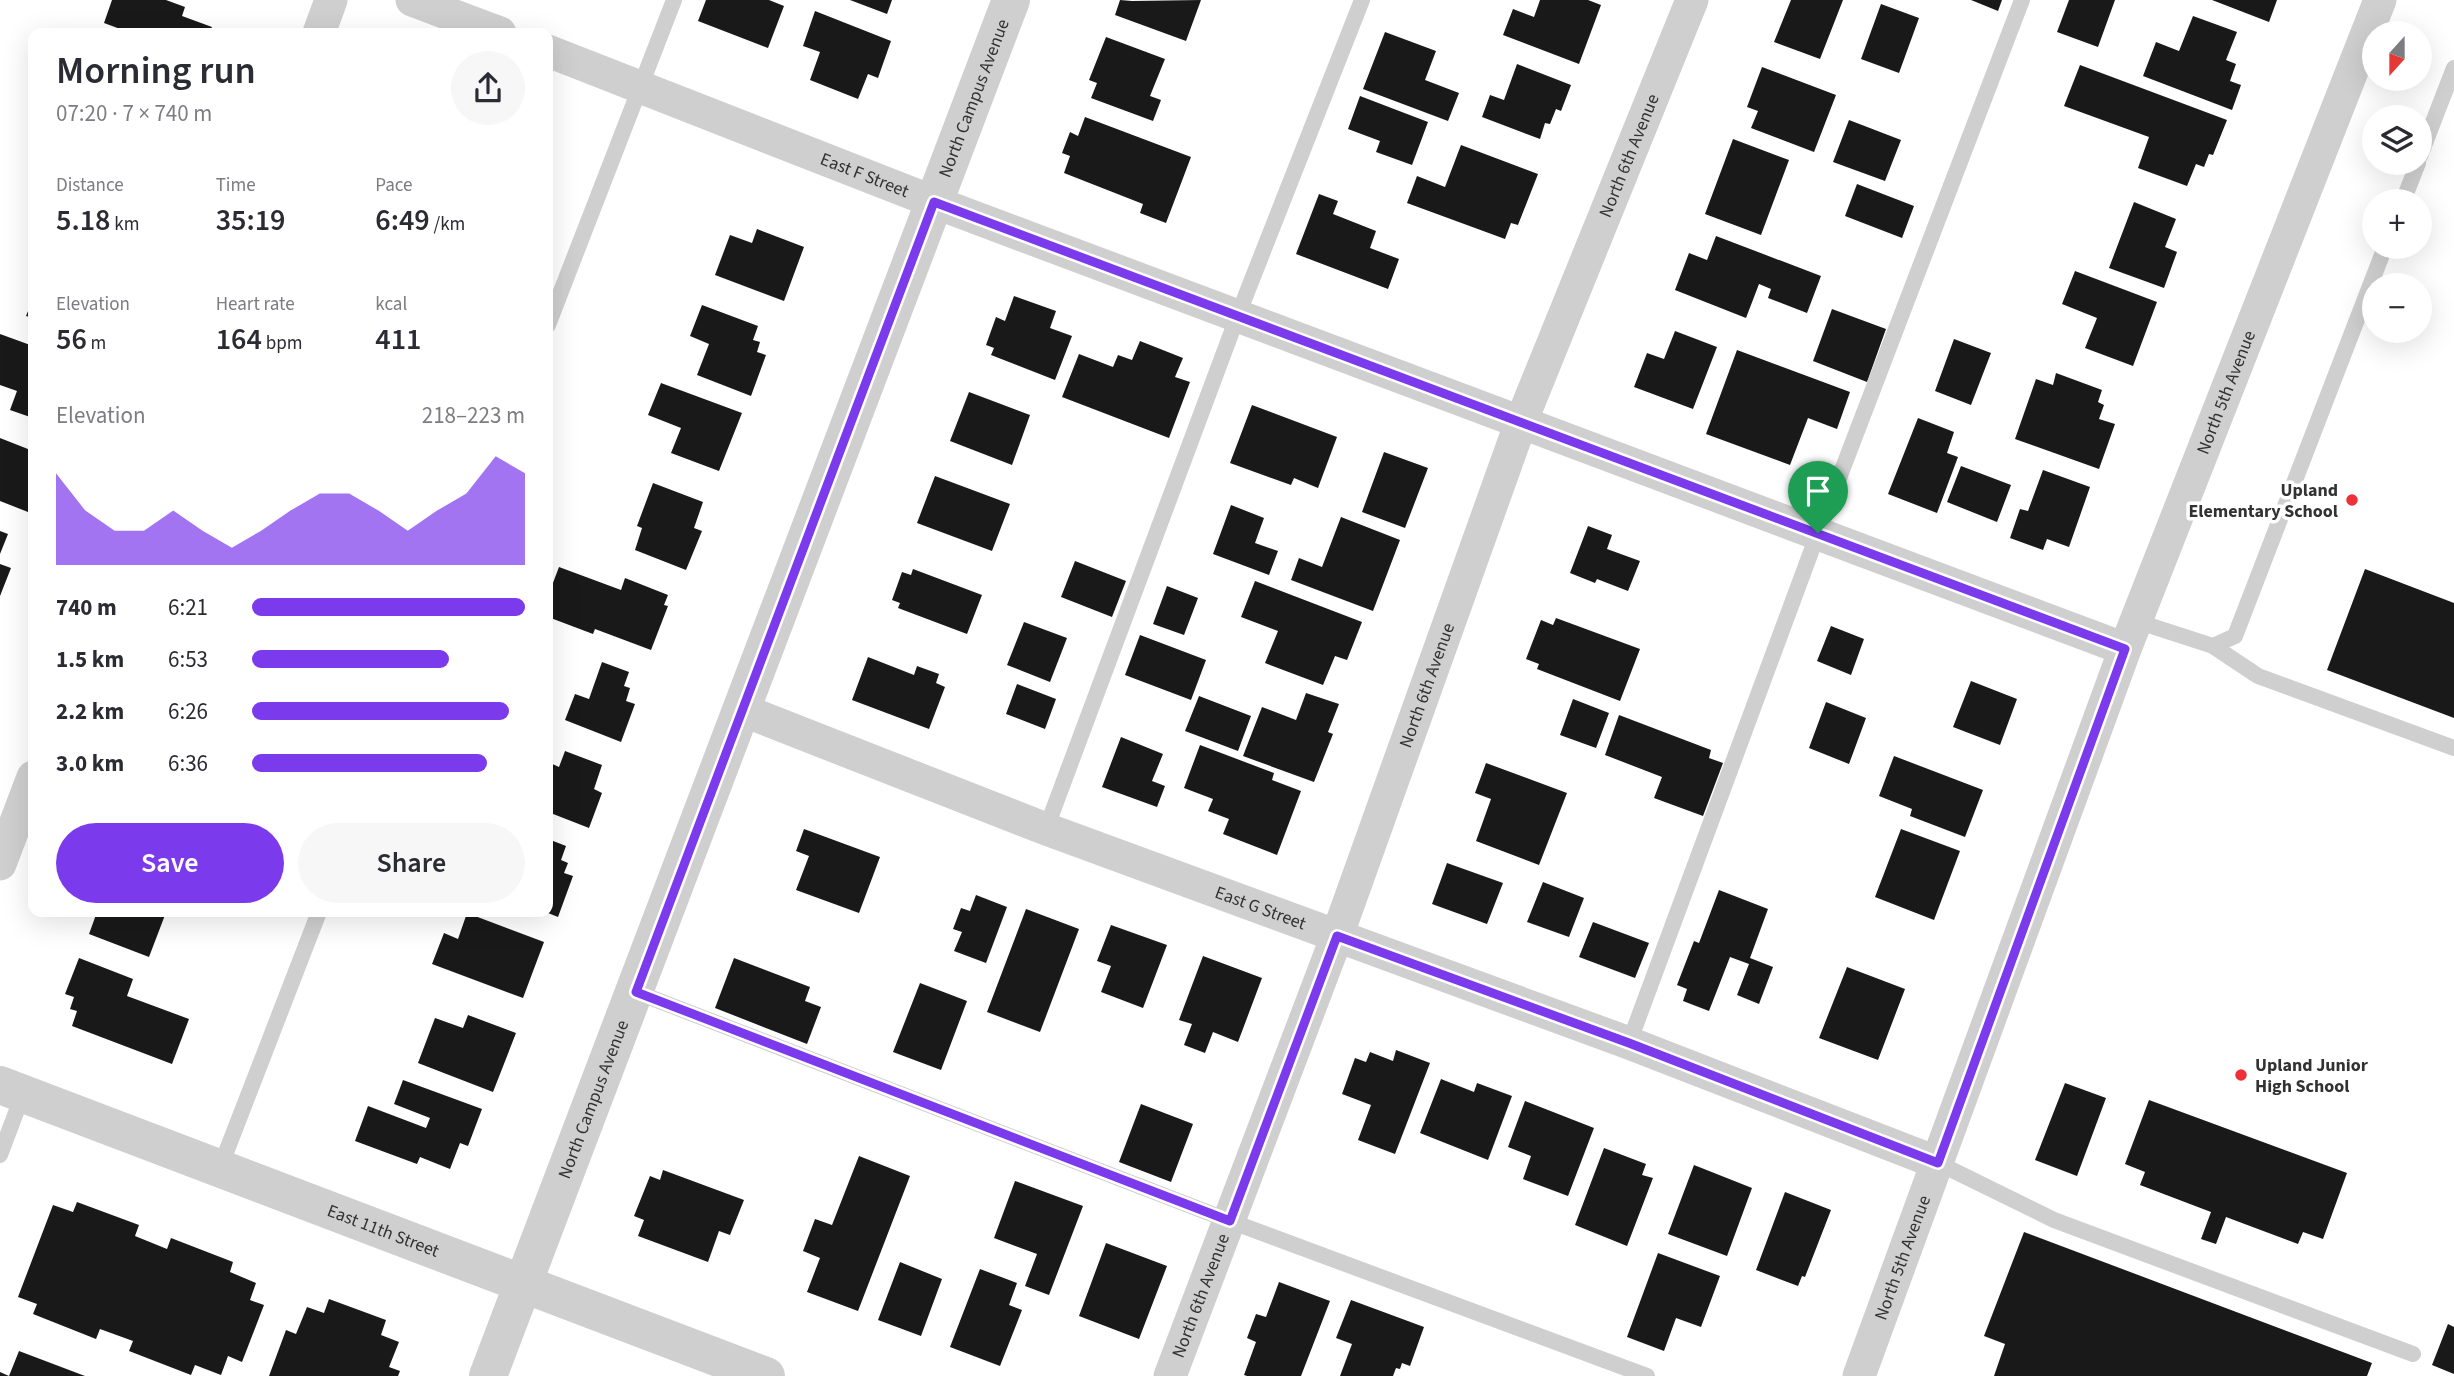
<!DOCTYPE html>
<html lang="en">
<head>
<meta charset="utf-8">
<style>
	:root { --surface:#fff; --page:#f7f7f7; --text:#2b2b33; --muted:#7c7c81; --accent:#7c3aed }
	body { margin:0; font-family:"Source Sans 3",sans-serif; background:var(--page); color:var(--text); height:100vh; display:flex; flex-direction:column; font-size:26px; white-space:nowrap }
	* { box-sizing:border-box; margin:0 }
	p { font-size:23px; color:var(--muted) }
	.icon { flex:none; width:38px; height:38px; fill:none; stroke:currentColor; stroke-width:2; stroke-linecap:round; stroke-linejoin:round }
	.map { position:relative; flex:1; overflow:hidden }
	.drawer { position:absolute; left:28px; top:28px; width:525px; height:889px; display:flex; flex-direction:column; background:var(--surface); border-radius:14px; box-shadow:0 7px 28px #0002 }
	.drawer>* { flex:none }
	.needle { width:46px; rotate:201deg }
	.fabs { position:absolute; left:2362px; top:21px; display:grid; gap:14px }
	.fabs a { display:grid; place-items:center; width:70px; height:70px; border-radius:50%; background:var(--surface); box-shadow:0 7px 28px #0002; font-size:35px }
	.pin { position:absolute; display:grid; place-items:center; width:60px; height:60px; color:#fff; margin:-72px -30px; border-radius:50% 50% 50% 0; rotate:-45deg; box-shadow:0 0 7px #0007 }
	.pin .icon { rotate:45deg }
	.round { display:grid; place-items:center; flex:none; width:74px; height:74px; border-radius:37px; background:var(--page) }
	.headline { display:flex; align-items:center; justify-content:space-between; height:119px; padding:0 28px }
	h1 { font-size:38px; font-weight:600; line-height:52px }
	.stats { display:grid; grid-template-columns:repeat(3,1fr); gap:10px; height:119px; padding:7px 28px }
	.stats div { display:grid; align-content:center }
	.stats b { font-size:30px; font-weight:600 }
	.stats small { font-size:19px; font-weight:400 }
	.stats p { font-size:19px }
	.chart { height:196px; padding:14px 28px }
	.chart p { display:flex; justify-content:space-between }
	.chart svg { width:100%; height:126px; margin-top:7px; fill:var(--accent); opacity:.7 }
	.action { display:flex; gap:14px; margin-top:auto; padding:14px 28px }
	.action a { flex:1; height:80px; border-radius:42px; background:var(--accent); color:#fff; font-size:28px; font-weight:600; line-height:80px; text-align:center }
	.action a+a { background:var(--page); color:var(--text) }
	ul { padding:0 28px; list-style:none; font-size:23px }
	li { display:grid; grid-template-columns:112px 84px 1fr; align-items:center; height:52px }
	li i { height:18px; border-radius:9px; background:var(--accent) }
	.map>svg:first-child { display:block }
	.building { fill:#191919 }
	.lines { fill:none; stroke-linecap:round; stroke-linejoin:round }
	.service { stroke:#cfcfcf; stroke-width:16 }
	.minor { stroke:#cfcfcf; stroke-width:33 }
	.tertiary { stroke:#cfcfcf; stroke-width:38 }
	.route-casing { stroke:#fff; stroke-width:14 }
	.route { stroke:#7c3aed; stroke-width:9 }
	.poi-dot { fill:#ec3139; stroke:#fff; stroke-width:2.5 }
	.labels { text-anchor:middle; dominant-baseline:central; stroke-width:7; stroke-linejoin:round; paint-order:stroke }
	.street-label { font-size:18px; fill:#323232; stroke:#fff }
	.poi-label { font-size:18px; font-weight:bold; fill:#323232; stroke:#fff; text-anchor:end }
</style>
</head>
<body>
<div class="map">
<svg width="2454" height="1376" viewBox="0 0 2454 1376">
	<rect width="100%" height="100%" fill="#fff"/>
	<path class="building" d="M112,0H166L185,7L182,16L212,27L209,33H131L104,23Z
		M706,0H769L784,6L768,48L698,21Z
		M850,0H892L887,14Z
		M1120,0L1132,1L1201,0L1186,41L1115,15Z
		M1540,0H1588L1601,5L1579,64L1503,35L1513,9L1534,17Z
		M1791,0H1843L1820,59L1774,42Z
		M1971,0H2002L1998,11Z
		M2069,0H2115L2098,47L2057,32Z
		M2212,0H2277L2269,22Z
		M1881,4L1919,18L1899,73L1861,59Z
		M815,11L891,41L878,78L868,74L858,99L810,80L820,52L803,46Z
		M2193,16L2237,32L2226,60L2236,64L2230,81L2241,85L2232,110L2143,76L2156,42L2179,51Z
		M1385,32L1436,51L1425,80L1459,93L1448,121L1363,89Z
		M1106,37L1165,59L1150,96L1161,100L1153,121L1091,98L1097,83L1089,80Z
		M1517,64L1571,85L1561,111L1556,109L1550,124L1545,123L1540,139L1482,117L1490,95L1504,100Z
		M2080,65L2227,120L2213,155L2209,154L2204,167L2196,164L2187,186L2138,168L2149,137L2064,106Z
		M1762,67L1836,95L1814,152L1751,128L1758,111L1747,107Z
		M1360,96L1428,122L1412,165L1376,152L1380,141L1348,129Z
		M1085,117L1191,157L1166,223L1140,213L1143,204L1064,173L1070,156L1062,153L1070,132L1078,136Z
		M1849,120L1901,140L1885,181L1833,162Z
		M1733,139L1789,160L1761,235L1705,214Z
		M1461,145L1538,174L1518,225L1511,223L1505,239L1407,203L1417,176L1445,187Z
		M1857,184L1914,206L1902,238L1845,216Z
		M1319,194L1338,201L1333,214L1376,231L1370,248L1399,259L1388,289L1296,254Z
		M2134,202L2176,219L2165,247L2177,252L2164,288L2109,268Z
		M757,229L804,247L784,301L715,275L730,235L752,243Z
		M1716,236L1821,276L1807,313L1768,298L1771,289L1759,284L1746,318L1675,290L1689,253L1707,260Z
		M2075,271L2157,302L2133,366L2085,348L2097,318L2062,304Z
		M1014,296L1056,311L1050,328L1072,336L1055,380L991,355L994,348L986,345L996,317L1005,321Z
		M33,299V318L26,316Z
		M702,305L758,326L753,340L760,342L757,352L766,355L751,396L697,375L709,344L690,336Z
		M1832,309L1886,329L1867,382L1813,361Z
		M1675,331L1717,347L1693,409L1634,387L1647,353L1664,359Z
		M0,334L33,346V418L10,410L17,391L0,385Z
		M1954,339L1991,353L1971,405L1935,391Z
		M1140,341L1183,358L1175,377L1190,382L1169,438L1062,397L1079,354L1113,367L1118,355L1132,360Z
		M1737,350L1850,392L1837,429L1808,418L1790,465L1706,434Z
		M2056,373L2102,390L2098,402L2104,405L2099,419L2115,424L2099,469L2015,439L2036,379L2053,385Z
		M661,383L742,413L719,471L671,453L681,428L648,415Z
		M969,392L1030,415L1012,465L950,441Z
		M1252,405L1337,437L1318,488L1294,478L1291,485L1230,463Z
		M1918,418L1954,432L1947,453L1958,457L1937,513L1888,494Z
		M0,438L33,451V498L28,512L0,501Z
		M1384,452L1428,468L1405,528L1362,512Z
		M1961,466L2011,485L1997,522L1947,502Z
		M2043,470L2090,487L2069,547L2047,539L2043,550L2010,538L2020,509L2028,511Z
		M935,476L1010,504L992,551L917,523Z
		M653,483L703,502L694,528L702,531L686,570L635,550L642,528L637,526Z
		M1231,505L1264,518L1255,543L1278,551L1269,575L1213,554Z
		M1341,517L1400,540L1373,611L1291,580L1299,558L1322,567Z
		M1588,526L1612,535L1607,549L1640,561L1628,591L1597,579L1595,583L1570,573Z
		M0,531L8,534L0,554Z
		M1075,561L1126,581L1112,617L1061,597Z
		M0,564L11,568L0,596Z
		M559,567L621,590L625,578L668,595L664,605L668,606L651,650L595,629L593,634L548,617V596Z
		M913,569L982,595L967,634L898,608L900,603L892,600L902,572L911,575Z
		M2365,569L2454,603V718L2327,670Z
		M1255,581L1362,622L1347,660L1335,656L1323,685L1265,663L1278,631L1241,617Z
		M1167,586L1198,598L1184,635L1153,624Z
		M1556,618L1640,649L1620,701L1537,669L1539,664L1526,659L1541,620L1553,625Z
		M1024,622L1067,638L1050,682L1007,665Z
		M1831,626L1864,639L1851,675L1817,661Z
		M1140,635L1206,660L1191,700L1125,675Z
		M868,657L914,675L917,666L939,674L936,683L945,687L929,729L852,700Z
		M602,662L629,672L624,686L630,688L626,701L635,704L621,742L565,720L575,694L589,699Z
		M1971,681L2017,699L2000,745L1953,727Z
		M1017,684L1056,699L1045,729L1006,714Z
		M1306,693L1339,704L1328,732L1333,734L1314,782L1243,756L1262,707L1296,720Z
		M1199,696L1251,716L1238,751L1185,731Z
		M1573,699L1609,713L1596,748L1560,735Z
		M1826,702L1866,718L1849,764L1809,748Z
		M1619,715L1711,750L1709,758L1723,763L1703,816L1654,798L1662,777L1605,755Z
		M1121,737L1163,754L1152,781L1165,786L1157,807L1102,787Z
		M1200,745L1274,773L1272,780L1301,791L1277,855L1223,834L1229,819L1208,811L1213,799L1184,788Z
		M565,751L602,765L594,789L602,793L589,828L548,812V762L559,767Z
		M1894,756L1983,790L1965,837L1910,816L1912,809L1879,796Z
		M1486,763L1567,793L1539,865L1476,841L1491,799L1475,793Z
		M804,829L880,857L859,913L796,890L809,856L796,851Z
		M1901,829L1960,851L1934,920L1875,897Z
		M548,839L566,846L561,860L568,863L564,873L573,876L558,917L548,913Z
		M1447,863L1503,883L1487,924L1432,904Z
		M1543,882L1584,898L1569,937L1527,922Z
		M1719,890L1768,909L1750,958L1773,967L1759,1004L1737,995L1749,964L1730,957L1709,1011L1683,1001L1687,989L1677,985L1694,941L1699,943Z
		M976,895L1007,907L986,963L954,951L962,932L953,929L961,908L970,911Z
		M1026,909L1079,929L1040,1032L987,1012Z
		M97,912H157L165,915L149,957L89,934Z
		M467,913L544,942L523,998L432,964L444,933L458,939Z
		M1593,922L1649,943L1635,978L1579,957Z
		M1111,925L1167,945L1143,1008L1101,992L1111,966L1097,961Z
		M1203,956L1262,978L1238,1042L1213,1032L1205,1053L1184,1045L1192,1024L1179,1020Z
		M79,958L133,979L127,996L189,1019L172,1064L72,1026L77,1011L70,1009L74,997L65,994Z
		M734,958L810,987L805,1001L821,1007L807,1044L715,1008Z
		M1847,967L1905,989L1878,1060L1819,1038Z
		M920,983L967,1001L941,1070L893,1052Z
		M468,1015L516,1033L493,1092L418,1063L435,1018L463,1028Z
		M1396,1050L1430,1063L1395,1154L1358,1140L1371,1105L1342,1094L1355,1058L1366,1062L1370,1052L1393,1061Z
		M1441,1079L1474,1092L1477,1083L1512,1096L1488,1160L1420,1133Z
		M403,1080L482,1109L468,1146L460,1143L450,1169L420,1157L417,1164L355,1141L368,1106L426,1128L430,1118L394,1104Z
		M2065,1083L2106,1098L2077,1176L2035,1160Z
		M2149,1100L2347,1173L2323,1239L2303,1232L2298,1244L2226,1217L2216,1244L2201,1239L2211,1212L2140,1185L2145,1172L2125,1164Z
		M1525,1101L1594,1128L1568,1196L1523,1179L1531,1156L1508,1147Z
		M1141,1104L1193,1124L1171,1182L1119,1162Z
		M1604,1148L1646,1164L1642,1175L1653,1178L1627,1246L1575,1225Z
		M859,1156L910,1176L858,1311L807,1292L820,1258L803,1251L815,1219L832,1225Z
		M1694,1165L1752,1188L1727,1256L1668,1234Z
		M663,1170L744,1200L730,1235L719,1231L708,1262L638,1236L644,1220L634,1216L650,1176L660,1180Z
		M1015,1181L1083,1206L1049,1295L1025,1286L1037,1254L994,1238Z
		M1785,1192L1831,1210L1805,1277L1802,1276L1798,1286L1756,1270Z
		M77,1202L139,1225L135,1236L167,1249L171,1238L233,1262L230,1272L256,1283L250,1300L264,1305L242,1362L228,1356L221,1375L195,1365L191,1375L129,1351L133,1341L100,1329L96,1339L33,1314L37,1304L18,1297L53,1205L73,1212Z
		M2024,1232L2372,1363L2367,1376H1994L2005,1344L1984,1336Z
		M1106,1243L1167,1266L1139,1339L1079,1316Z
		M1658,1253L1720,1276L1701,1327L1676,1318L1664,1351L1627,1337Z
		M900,1262L942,1279L921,1336L878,1320Z
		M980,1269L1017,1283L1009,1305L1022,1310L1000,1366L950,1347Z
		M1279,1282L1330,1301L1301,1376H1247L1244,1375L1256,1342L1247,1338L1256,1314L1266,1317Z
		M329,1299L386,1320L381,1335L399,1342L389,1367L400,1371L398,1376H269L286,1330L296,1334L307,1307L324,1313Z
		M1351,1300L1424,1327L1410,1366L1402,1363L1400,1369L1396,1368L1393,1376H1340L1352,1344L1336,1338Z
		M2448,1324L2454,1327V1374L2432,1365Z
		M19,1351L85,1376H0V1372L9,1376Z"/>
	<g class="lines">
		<path class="service" d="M2420,156L2454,68
			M2403,201L2418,163
			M548,325L674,0
			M2136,621L2213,646L2235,636L2385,247
			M2213,646L2258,676L2454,748
			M1046,829L1238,315L1362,0
			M636,992L1230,1221L1647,1376
			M1629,1043L1818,533L2022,0
			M0,1155L23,1094
			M1938,1163L2054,1220L2413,1354
			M220,1168L319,912"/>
		<g class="minor">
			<path d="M412,0L500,33"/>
			<path d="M319,33L331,0"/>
			<path id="s1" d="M548,51L934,202L2125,649"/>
			<path id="s2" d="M742,710L1046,829L1629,1043L1938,1163"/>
			<path d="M0,864L33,777"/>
			<path id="s3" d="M1170,1376L1337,936L1521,422L1692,0"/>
			<path id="s4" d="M1859,1376L2125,649L2380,0"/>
		</g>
		<g class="tertiary">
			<path id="s5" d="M0,1085L766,1376"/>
			<path id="s6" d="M488,1376L1011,0"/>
		</g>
	</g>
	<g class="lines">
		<g class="route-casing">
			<path id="route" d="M934,202L2125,649L1938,1163L1629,1043L1337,936L1230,1221L636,992Z"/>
		</g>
		<use href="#route" class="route"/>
	</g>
	<g class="poi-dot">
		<circle cx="2352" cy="500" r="7"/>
		<circle cx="2241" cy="1075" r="7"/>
	</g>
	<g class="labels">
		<g class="street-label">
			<text stroke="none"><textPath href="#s6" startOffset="1367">North Campus Avenue</textPath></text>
			<text stroke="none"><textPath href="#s3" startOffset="1304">North 6th Avenue</textPath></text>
			<text stroke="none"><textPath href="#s1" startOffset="340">East F Street</textPath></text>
			<text stroke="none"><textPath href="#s4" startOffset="1050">North 5th Avenue</textPath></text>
			<text stroke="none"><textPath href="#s3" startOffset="737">North 6th Avenue</textPath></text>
			<text stroke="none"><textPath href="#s2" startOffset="555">East G Street</textPath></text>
			<text stroke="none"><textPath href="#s6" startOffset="296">North Campus Avenue</textPath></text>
			<text stroke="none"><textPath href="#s5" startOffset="410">East 11th Street</textPath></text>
			<text stroke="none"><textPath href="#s4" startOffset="126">North 5th Avenue</textPath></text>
			<text stroke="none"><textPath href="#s3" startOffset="86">North 6th Avenue</textPath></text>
		</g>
		<g class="poi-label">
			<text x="2338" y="490">Upland<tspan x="2338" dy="21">Elementary School</tspan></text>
			<text x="2255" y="1065" text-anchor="start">Upland Junior<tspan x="2255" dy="21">High School</tspan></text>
		</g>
	</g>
</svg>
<div class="fabs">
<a><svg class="needle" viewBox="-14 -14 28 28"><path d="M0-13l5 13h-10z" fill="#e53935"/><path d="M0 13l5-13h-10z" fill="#7c7c81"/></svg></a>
<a><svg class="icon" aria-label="layers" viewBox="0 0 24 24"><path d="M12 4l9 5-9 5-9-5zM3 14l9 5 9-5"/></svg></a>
<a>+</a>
<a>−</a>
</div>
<div class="pin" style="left:1818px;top:533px;background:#1e9e55"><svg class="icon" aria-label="arrive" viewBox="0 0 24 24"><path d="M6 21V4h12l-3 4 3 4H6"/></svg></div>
<section class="drawer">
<div class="headline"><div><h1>Morning run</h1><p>07:20 · 7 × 740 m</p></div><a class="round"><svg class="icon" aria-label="share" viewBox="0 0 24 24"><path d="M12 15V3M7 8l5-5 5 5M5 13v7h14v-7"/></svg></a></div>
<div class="stats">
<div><p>Distance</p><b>5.18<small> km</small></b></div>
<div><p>Time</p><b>35:19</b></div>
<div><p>Pace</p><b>6:49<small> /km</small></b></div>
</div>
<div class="stats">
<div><p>Elevation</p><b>56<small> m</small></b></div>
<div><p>Heart rate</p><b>164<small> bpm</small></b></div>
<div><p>kcal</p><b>411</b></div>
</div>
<div class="chart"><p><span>Elevation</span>218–223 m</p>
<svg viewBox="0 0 160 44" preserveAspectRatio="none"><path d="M0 44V12L10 25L20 32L30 32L40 25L50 32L60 38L70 32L80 25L90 19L100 19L110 25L120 32L130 25L140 19L150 6L160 12V44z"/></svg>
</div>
<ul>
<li><b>740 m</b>6:21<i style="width:100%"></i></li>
<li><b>1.5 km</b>6:53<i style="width:72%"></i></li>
<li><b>2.2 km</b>6:26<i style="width:94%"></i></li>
<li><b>3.0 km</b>6:36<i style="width:86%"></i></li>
</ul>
<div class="action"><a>Save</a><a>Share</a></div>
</section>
</div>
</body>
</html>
